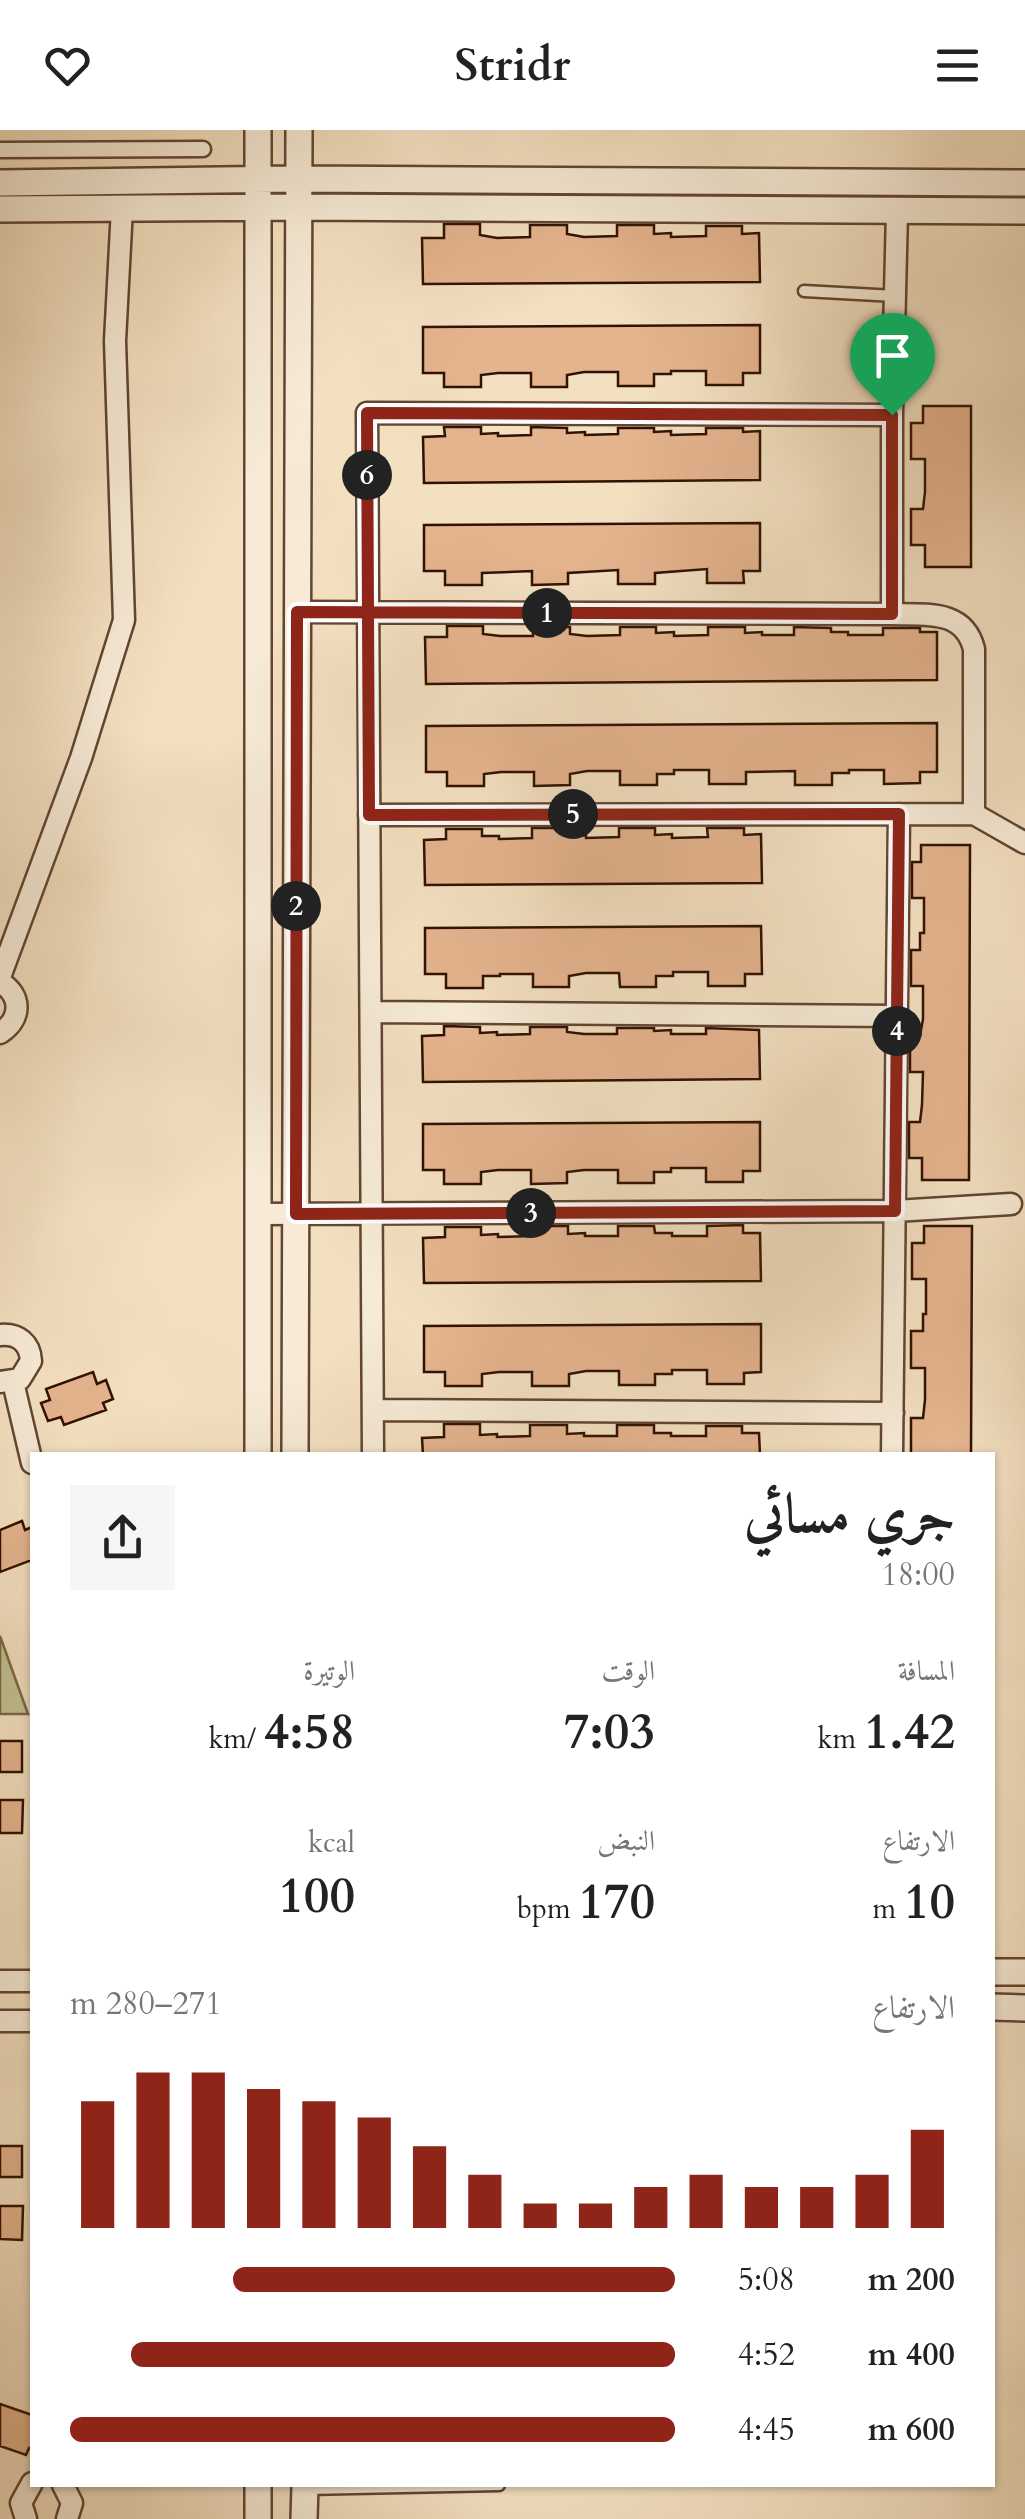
<!DOCTYPE html>
<html lang="ar">
<head>
<meta charset="utf-8">
<style>
	:root { --surface:#fff; --page:#f6f6f6; --text:#222; --muted:#767676; --accent:#8f2418 }
	body { margin:0; font-family:Cardo,Amiri,serif; background:var(--page); color:var(--text); direction:rtl; height:100vh; display:flex; flex-direction:column; font-size:38px; white-space:nowrap }
	* { box-sizing:border-box; margin:0 }
	p { font-size:32px; color:var(--muted) }
	.icon { flex:none; width:55px; height:55px; fill:none; stroke:currentColor; stroke-width:2; stroke-linecap:round; stroke-linejoin:round }
	.map { position:relative; flex:1; overflow:hidden; direction:ltr }
	.details { position:absolute; left:30px; top:1322px; width:965px; height:1035px; display:flex; flex-direction:column; background:var(--surface); border-radius:0px; box-shadow:0 2px 8px #0004; direction:rtl }
	.details>* { flex:none }
	.pin { position:absolute; display:grid; place-items:center; width:85px; height:85px; color:#fff; margin:-102px -42px; border-radius:50% 50% 50% 0; rotate:-45deg; box-shadow:0 0 10px #0007 }
	.pin .icon { rotate:45deg }
	.km { position:absolute; width:50px; height:50px; margin:-25px; border-radius:50%; background:#222; color:#fff; font-size:28px; line-height:50px; text-align:center }
	.round { display:grid; place-items:center; flex:none; width:105px; height:105px; border-radius:0px; background:var(--page) }
	.summary { display:flex; align-items:center; justify-content:space-between; height:170px; padding:0 40px }
	h1 { font-size:55px; font-weight:700; line-height:75px }
	.metrics { display:grid; grid-template-columns:repeat(3,1fr); gap:15px; height:170px; padding:10px 40px }
	.metrics div { display:grid; align-content:center }
	.metrics b { font-size:50px; font-weight:700 }
	.metrics small { font-size:28px; font-weight:400 }
	.metrics p { font-size:28px }
	.chart { height:280px; padding:20px 40px }
	.chart p { display:flex; justify-content:space-between }
	.chart svg { width:100%; height:180px; margin-top:10px; stroke:var(--accent); stroke-width:6 }
	ul { padding:0 40px; list-style:none; font-size:32px }
	li { display:grid; grid-template-columns:160px 120px 1fr; align-items:center; height:75px }
	li i { height:25px; border-radius:12px; background:var(--accent) }
	header { display:flex; justify-content:space-between; align-items:center; height:130px; padding:0 40px; background:var(--surface); font-size:45px; font-weight:700 }
	.map>svg:first-child { display:block }
	.green { fill:#c0c18f; stroke:#786948; stroke-width:2.5 }
	.building { fill:#e4b48e; stroke:#311102; stroke-width:2.5 }
	.lines { fill:none; stroke-linecap:round; stroke-linejoin:round }
	.service-casing { stroke:#624532; stroke-width:15 }
	.pedestrian-casing { stroke:#624532; stroke-width:19 }
	.minor-casing { stroke:#624532; stroke-width:25 }
	.tertiary-casing { stroke:#624532; stroke-width:30 }
	.service { stroke:#f7ebd7; stroke-width:10 }
	.pedestrian { stroke:#f7ebd7; stroke-width:14 }
	.minor { stroke:#f7ebd7; stroke-width:20 }
	.tertiary { stroke:#f7ebd7; stroke-width:25 }
	.route-casing { stroke:#fff; stroke-width:20 }
	.route { stroke:#8f2418; stroke-width:12 }
</style>
</head>
<body>
<header><svg class="icon" aria-label="menu" viewBox="0 0 24 24"><path d="M4 6h16M4 12h16M4 18h16"/></svg>Stridr<svg class="icon" aria-label="heart" viewBox="0 0 24 24"><path d="M12 20l-8-8c-3-5 5-10 8-4 3-6 11-1 8 4z"/></svg></header>
<div class="map">
<svg width="1025" height="2389" viewBox="0 0 1025 2389">
	<rect width="100%" height="100%" fill="#f3e0c1"/>
	<filter id="stains"><feTurbulence type="fractalNoise" baseFrequency=".002" numOctaves="4"/><feColorMatrix values="0 0 0 0 .2 0 0 0 0 .09 0 0 0 0 .02 0 0 0 .5 -.17"/></filter>
	<radialGradient id="worn" r=".72"><stop offset=".6" stop-color="#630" stop-opacity="0"/><stop offset="1" stop-color="#630" stop-opacity=".3"/></radialGradient>
	<path class="green" d="M0,1506L28,1584H0Z"/>
	<path class="building" d="M444,94H480V105L497,108L530,107V95H567V104L584,107L617,106V95H654V104L671,103V107L706,106V96H742V104L759,103L760,152L423,154L422,108H444Z
		M760,195V243H743V255H706V241H671V244H654V256H618V242H584L567,245V257H531V243H498L481,245V257H444V243H423V197Z
		M923,276H971V437H925V415H911V379H923L925,362V329H911V293H923Z
		M444,297H481V304L498,303V306L531,305V297L567,298V303L585,302V305L618,304V298H654V302L671,301V305L706,304V298H743V302L760,301V350L424,353L423,307L445,306Z
		M760,393V441H743L744,453H707V439L655,443V454H618V440L568,443V454L532,455V441L482,443V455H445V441H424V395Z
		M447,496H483V504L500,506H533V497H570V504L587,506L620,505V497H656V503L674,502V506L708,505V497H745V503L762,502V505H794V497L831,498V502H848V505H883V498H920V502H937V550L426,554L425,507H447Z
		M937,593V642H920V653L884,654V640H849V643H832V655H795V641L746,642V654H709V640H674V644H657V655H620V641H587L570,644V655L534,656V642H501L484,644V656H447V642H426V596Z
		M532,698H569V706L586,705V708L619,707V698H655V705L672,704V708L708,707L707,698H744V705L761,704L762,753L425,755L424,710L446,709V699H482V706H499V709L532,708Z
		M921,715H970L969,1050H922V1028H909V992H920L922,975L923,942H910V906H920L923,889V856H911V820H920V803H924V768H912V732H921Z
		M761,796L762,844H745V856H708V842H673V846H656V857H620L619,843H586L569,846V857H533V844H500V846H483V858H446V844H425V798Z
		M444,896L480,897V903L497,902V905L530,904V897H567V902L584,904H617V898H654V901L671,900V904H706V898L759,900L760,949L423,952L422,906L444,905Z
		M760,992V1041H743V1052H706V1038H671V1042H654V1053H618V1040H584L567,1042V1053L531,1054V1040H498L481,1042V1054H444V1040H423V994Z
		M743,1095V1103H760L761,1151L424,1153L423,1108L445,1107V1097H481V1105L498,1104V1107L531,1106V1096H568V1104L585,1103V1106H618V1096H654L655,1103H672V1106H707V1096Z
		M924,1096H972L971,1325L911,1324V1288H923L925,1270V1238H911V1201H923V1184H926V1149H912V1113H924Z
		M761,1194V1242L744,1243V1254H707V1240H672V1244H655V1255H619V1241H586L569,1244V1256H532V1242H499L482,1244V1256H445V1242H424V1196Z
		M93,1242L97,1254L106,1250L113,1269L103,1273L106,1280L64,1295L61,1287L48,1291L41,1273L50,1270L46,1259Z
		M444,1294H480V1305L497,1304V1307L530,1306V1295H567V1304L584,1303V1306H617V1295H654V1303H671V1306H706V1296H742V1303H759L760,1325H423L422,1308L444,1307Z
		M22,1391L25,1400L32,1397V1430L0,1442V1400Z
		M0,1611H22V1642H0Z
		M0,1670H23L22,1703H0Z
		M0,2016H22V2047H0Z
		M0,2076H23L22,2110L0,2109Z
		M0,2274L32,2285V2319L29,2318L26,2325L0,2316Z"/>
	<g class="lines">
		<g class="service-casing">
			<path id="service" d="M804,161L895,166
				M306,2359L499,2355"/>
		</g>
		<g class="pedestrian-casing">
			<path id="pedestrian" d="M0,20L203,19"/>
		</g>
		<g class="minor-casing">
			<path id="minor" d="M897,82L892,285V484C926,485 964,479 974,519V684L1025,713
				M297,482L892,484
				M369,685L974,684
				M0,847L81,628L124,490L115,211L122,78
				M0,852C22,865 22,889 0,903
				M371,882L897,886
				M259,1084L895,1081L1011,1074
				M0,1205C18,1203 30,1213 31,1231L20,1249L0,1252
				M13,1252L32,1333
				M373,1280L893,1283
				M373,1325L367,283L892,285
				M892,1325L899,684
				M0,1851H32
				M0,1891H32
				M63,2355L72,2373L67,2389
				M26,2389L21,2373L32,2353"/>
		</g>
		<g class="tertiary-casing">
			<path id="tertiary" d="M258,0V1325
				M0,53L299,49L1025,53
				M0,79L298,77L1025,81
				M295,1325L299,0
				M992,1842H1025
				M992,1877L1025,1878
				M258,2389V2355
				M304,2389L305,2355"/>
		</g>
		<use href="#service" class="service"/>
		<use href="#pedestrian" class="pedestrian"/>
		<use href="#minor" class="minor"/>
		<use href="#tertiary" class="tertiary"/>
	</g>
	<g class="lines">
		<g class="route-casing">
			<path id="route" d="M892,285V484C694,483 495,483 297,482L296,1084L895,1081L899,684L369,685L367,283L892,285"/>
		</g>
		<use href="#route" class="route"/>
	</g>
	<rect width="100%" height="100%" filter="url(#stains)"/>
	<rect width="100%" height="100%" fill="url(#worn)"/>
</svg>
<div class="pin" style="left:892px;top:285px;background:#1e9e55"><svg class="icon" aria-label="arrive" viewBox="0 0 24 24"><path d="M6 21V4h12l-3 4 3 4H6"/></svg></div>
<b class="km" style="left:547px;top:483px">1</b>
<b class="km" style="left:296px;top:776px">2</b>
<b class="km" style="left:531px;top:1083px">3</b>
<b class="km" style="left:897px;top:901px">4</b>
<b class="km" style="left:573px;top:684px">5</b>
<b class="km" style="left:367px;top:345px">6</b>
<section class="details">
<div class="summary"><div><h1>جري مسائي</h1><p>18:00</p></div><a class="round"><svg class="icon" aria-label="share" viewBox="0 0 24 24"><path d="M12 15V3M7 8l5-5 5 5M5 13v7h14v-7"/></svg></a></div>
<div class="metrics">
<div><p>المسافة</p><b>1.42<small> km</small></b></div>
<div><p>الوقت</p><b>7:03</b></div>
<div><p>الوتيرة</p><b>4:58<small> /km</small></b></div>
</div>
<div class="metrics">
<div><p>الارتفاع</p><b>10<small> m</small></b></div>
<div><p>النبض</p><b>170<small> bpm</small></b></div>
<div><p>kcal</p><b>100</b></div>
</div>
<div class="chart"><p><span>الارتفاع</span>271–280 m</p>
<svg viewBox="0 0 160 44" preserveAspectRatio="none"><path d="M5 44V13M15 44V6M25 44V6M35 44V10M45 44V13M55 44V17M65 44V24M75 44V31M85 44V38M95 44V38M105 44V34M115 44V31M125 44V34M135 44V34M145 44V31M155 44V20"/></svg>
</div>
<ul>
<li><b>200 m</b>5:08<i style="width:73%"></i></li>
<li><b>400 m</b>4:52<i style="width:90%"></i></li>
<li><b>600 m</b>4:45<i style="width:100%"></i></li>
</ul>
</section>
</div>
</body>
</html>
